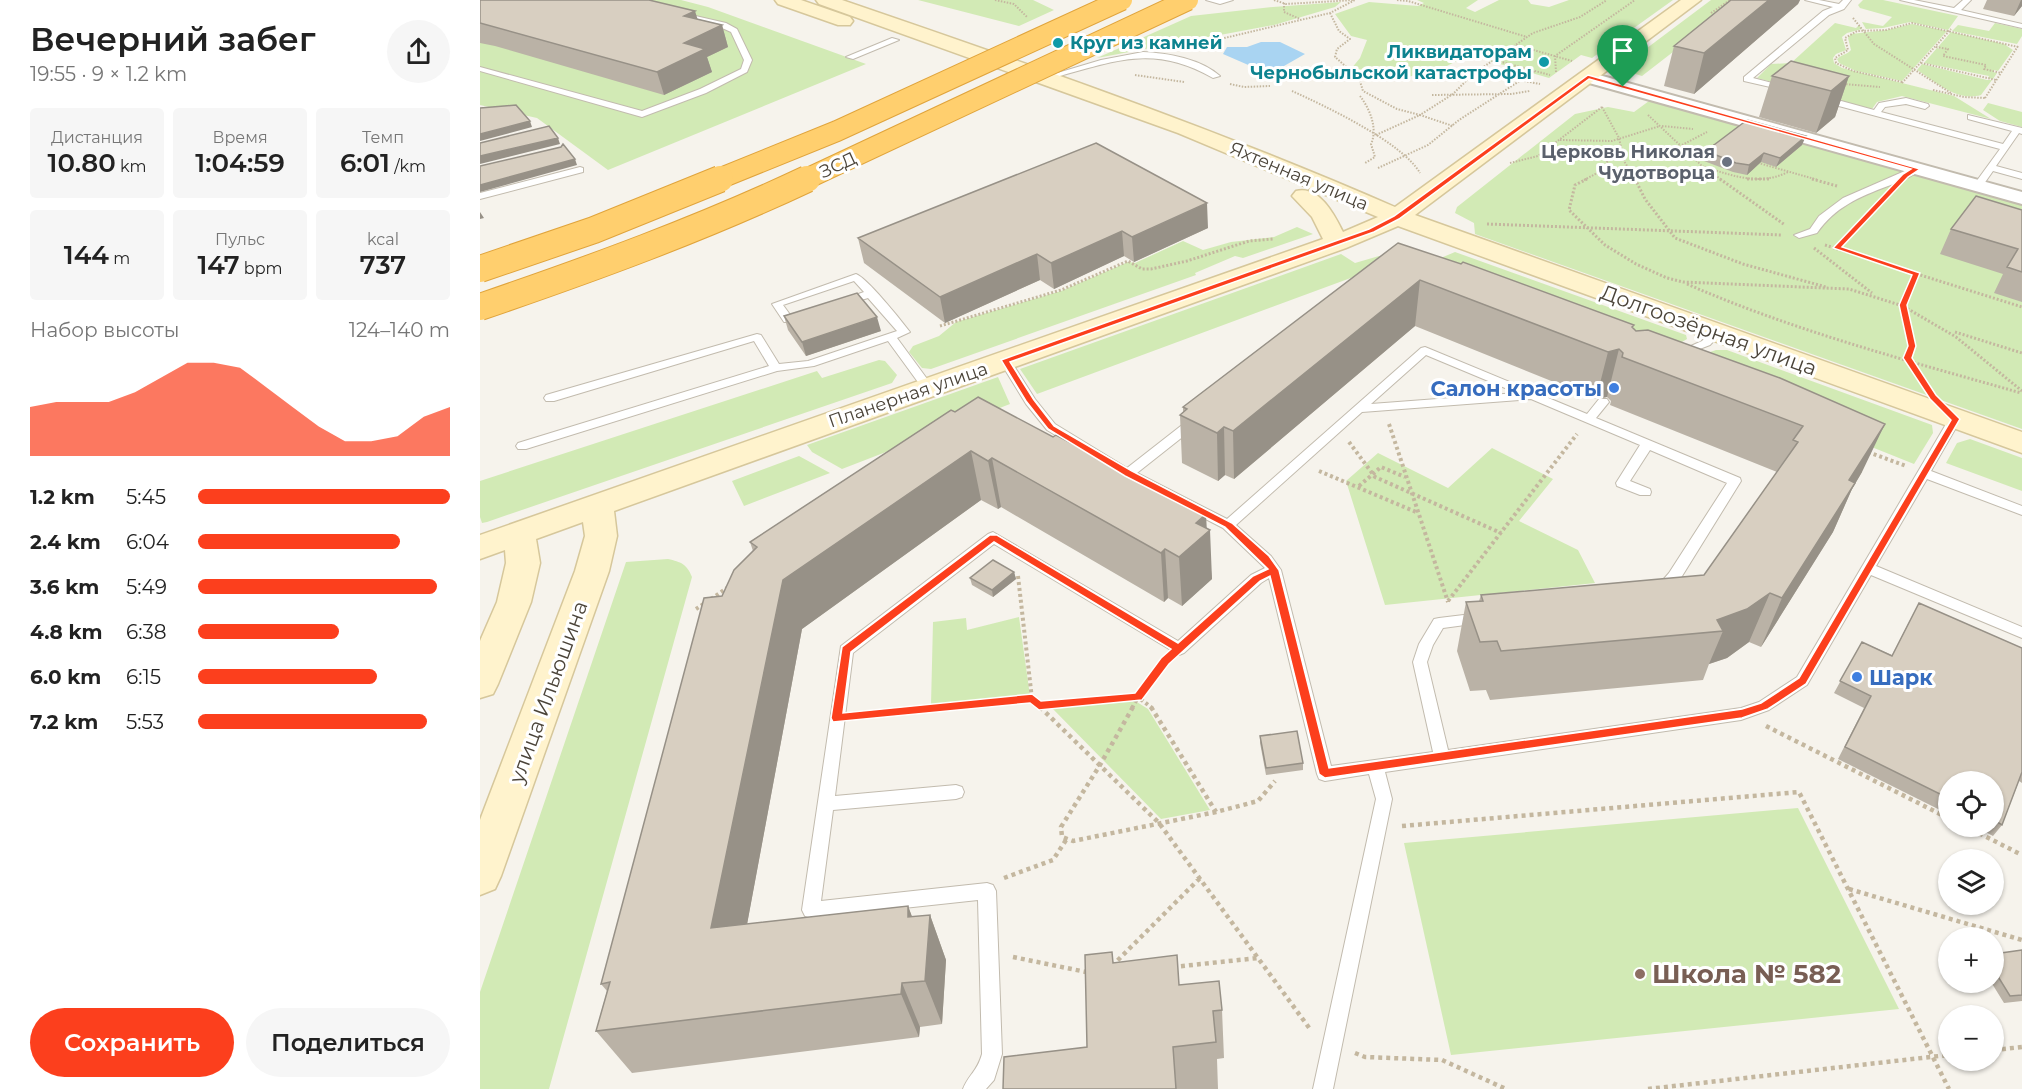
<!DOCTYPE html>
<html lang="ru">
<head>
<meta charset="utf-8">
<style>
	:root { --surface:#fff; --page:#f6f6f6; --text:#222; --muted:#767676; --accent:#fc3f1d }
	body { margin:0; font-family:Montserrat,sans-serif; background:var(--page); color:var(--text); height:100vh; display:flex; flex-direction:column; font-size:22px; white-space:nowrap }
	* { box-sizing:border-box; margin:0 }
	p { font-size:20px; color:var(--muted) }
	.icon { flex:none; width:33px; height:33px; fill:none; stroke:currentColor; stroke-width:2; stroke-linecap:round; stroke-linejoin:round }
	.map { position:relative; flex:1; overflow:hidden }
	.panel { display:flex; flex-direction:column; background:var(--surface); width:480px }
	.panel>* { flex:none }
	.controls { position:absolute; left:1458px; top:771px; display:grid; gap:12px }
	.controls a { display:grid; place-items:center; width:66px; height:66px; border-radius:50%; background:var(--surface); box-shadow:0 2px 4px #0004; font-size:30px }
	.pin { position:absolute; display:grid; place-items:center; width:51px; height:51px; color:#fff; margin:-62px -26px; border-radius:50% 50% 50% 0; rotate:-45deg; box-shadow:0 0 6px #0007 }
	.pin .icon { rotate:45deg }
	.round { display:grid; place-items:center; flex:none; width:63px; height:63px; border-radius:32px; background:var(--page) }
	.headline { display:flex; align-items:center; justify-content:space-between; height:102px; padding:0 30px }
	h1 { font-size:33px; font-weight:600; line-height:45px }
	.stats { display:grid; grid-template-columns:repeat(3,1fr); gap:9px; height:102px; padding:6px 30px }
	.stats div { display:grid; align-content:center; border-radius:6px; background:var(--page); text-align:center }
	.stats b { font-size:26px; font-weight:600 }
	.stats small { font-size:16px; font-weight:400 }
	.stats p { font-size:16px }
	.chart { height:168px; padding:12px 30px }
	.chart p { display:flex; justify-content:space-between }
	.chart svg { width:100%; height:108px; margin-top:6px; fill:var(--accent); opacity:.7 }
	.primary-button { display:flex; gap:12px; margin-top:auto; padding:12px 30px }
	.primary-button a { flex:1; height:69px; border-radius:36px; background:var(--accent); color:#fff; font-size:24px; font-weight:600; line-height:69px; text-align:center }
	.primary-button a+a { background:var(--page); color:var(--text) }
	ul { padding:0 30px; list-style:none; font-size:20px }
	li { display:grid; grid-template-columns:96px 72px 1fr; align-items:center; height:45px }
	li i { height:15px; border-radius:8px; background:var(--accent) }
	main { display:flex; flex:1; min-height:0 }
	.map>svg:first-child { display:block }
	.green { fill:#d2eab5 }
	.water { fill:#a9d4f2 }
	.lines { fill:none; stroke-linecap:round; stroke-linejoin:round }
	.lane-casing { stroke:#c2bbae; stroke-width:2 }
	.street-casing { stroke:#c2bbae; stroke-width:4 }
	.secondary-casing { stroke:#d6c79b; stroke-width:3 }
	.path-far3 { stroke:#c4b79f; stroke-width:2; stroke-dasharray:1.5 1.5; stroke-linecap:butt }
	.path-far2 { stroke:#c4b79f; stroke-width:3; stroke-dasharray:2 2; stroke-linecap:butt }
	.path-far1 { stroke:#c4b79f; stroke-width:4; stroke-dasharray:3 3; stroke-linecap:butt }
	.path { stroke:#c4b79f; stroke-width:4.5; stroke-dasharray:4 4; stroke-linecap:butt }
	.lane { fill:#fff; fill-rule:evenodd }
	.street { fill:#fff; fill-rule:evenodd }
	.secondary { fill:#fff3cd; fill-rule:evenodd }
	.highway-bridge-far1-casing { stroke:#e0a43c; stroke-width:22; stroke-linecap:butt }
	.highway-bridge-casing { stroke:#e0a43c; stroke-width:28; stroke-linecap:butt }
	.highway-bridge-far1 { stroke:#ffcf6e; stroke-width:20 }
	.highway-bridge { stroke:#ffcf6e; stroke-width:26 }
	.wall { fill:#bab2a6 }
	.shaded-wall { fill:#979187 }
	.building { fill:#d8cfc1; stroke:#979187; stroke-width:1.5 }
	.route { fill:#fc3f1d; stroke:#fff; stroke-width:1.5; fill-rule:evenodd }
	.culture-dot { fill:#0f9aa8; stroke:#fff; stroke-width:2 }
	.worship-dot { fill:#6b7280; stroke:#fff; stroke-width:2 }
	.shop-dot { fill:#3f7fe0; stroke:#fff; stroke-width:2 }
	.education-dot { fill:#8d6e63; stroke:#fff; stroke-width:2 }
	.labels { text-anchor:middle; dominant-baseline:central; stroke-width:6; stroke-linejoin:round; paint-order:stroke }
	.far-culture-label { font-size:18px; font-weight:bold; fill:#0d838f; stroke:#fff; text-anchor:start }
	.far-worship-label { font-size:18px; font-weight:bold; fill:#5b616d; stroke:#fff; text-anchor:end }
	.far-street-label { font-size:18px; fill:#4b4439; stroke:#fff }
	.street-label { font-size:21px; fill:#4b4439; stroke:#fff }
	.shop-label { font-size:21px; font-weight:bold; fill:#366cbe; stroke:#fff; text-anchor:end }
	.near-education-label { font-size:26px; font-weight:bold; fill:#785e54; stroke:#fff; text-anchor:start }
</style>
</head>
<body>
<main>
<section class="panel">
<div class="headline"><div><h1>Вечерний забег</h1><p>19:55 · 9 × 1.2 km</p></div><a class="round"><svg class="icon" aria-label="share" viewBox="0 0 24 24"><path d="M12 15V3M7 8l5-5 5 5M5 13v7h14v-7"/></svg></a></div>
<div class="stats">
<div><p>Дистанция</p><b>10.80<small> km</small></b></div>
<div><p>Время</p><b>1:04:59</b></div>
<div><p>Темп</p><b>6:01<small> /km</small></b></div>
</div>
<div class="stats">
<div><b>144<small> m</small></b></div>
<div><p>Пульс</p><b>147<small> bpm</small></b></div>
<div><p>kcal</p><b>737</b></div>
</div>
<div class="chart"><p><span>Набор высоты</span>124–140 m</p>
<svg viewBox="0 0 160 44" preserveAspectRatio="none"><path d="M0 44V24L10 22L20 22L30 22L40 18L50 12L60 6L70 6L80 8L90 16L100 24L110 32L120 38L130 38L140 36L150 28L160 24V44z"/></svg>
</div>
<ul>
<li><b>1.2 km</b>5:45<i style="width:100%"></i></li>
<li><b>2.4 km</b>6:04<i style="width:80%"></i></li>
<li><b>3.6 km</b>5:49<i style="width:95%"></i></li>
<li><b>4.8 km</b>6:38<i style="width:56%"></i></li>
<li><b>6.0 km</b>6:15<i style="width:71%"></i></li>
<li><b>7.2 km</b>5:53<i style="width:91%"></i></li>
</ul>
<div class="primary-button"><a>Сохранить</a><a>Поделиться</a></div>
</section>
<div class="map">
<svg width="1542" height="1089" viewBox="0 0 1542 1089">
	<rect width="100%" height="100%" fill="#f6f3ec"/>
	<path class="green" d="M0,0H201L228,7L386,64L128,170L57,118L0,105Z
		M438,0H553L574,10L539,26Z
		M937,0H998L986,8L995,12L1019,0H1048L1051,4L1069,7L1089,0H1193L1112,58L1101,55L1069,78L1006,60L1000,49L963,68L920,79L885,81L871,69L880,58L887,40L871,36L855,14L889,2L938,6L944,3Z
		M1231,0H1260L1162,76L1139,69Z
		M1383,0H1403L1478,16L1468,30L1430,22L1403,28L1386,29L1382,22L1403,26L1412,17L1380,8L1378,5Z
		M861,2L855,7L794,25L617,58L711,16L793,7Z
		M1355,23L1376,28L1379,25L1382,29L1367,33L1362,37L1366,50L1356,54L1353,58L1354,63L1362,68L1474,96L1511,119L1422,96L1397,102L1392,109L1277,78L1291,64L1311,63Z
		M1515,23L1542,29V36L1537,44L1472,31L1478,25L1509,31Z
		M1432,24L1467,31L1422,81L1376,71L1359,63L1357,59C1362,54 1367,55 1371,50L1368,38L1371,34L1407,30Z
		M1471,32L1524,44L1533,50L1518,71L1514,70L1513,72L1517,73L1513,79L1508,78L1509,76L1444,63L1457,48L1461,49L1458,47Z
		M1442,64L1507,80H1512L1501,95C1477,102 1456,82 1437,70Z
		M1169,101L1542,205V429L995,234L994,223L975,213L977,207L1095,114L1128,107L1154,112Z
		M1508,103L1542,112V127L1520,121L1503,110Z
		M817,227L833,234L763,258L755,256L715,273L716,275L451,369L442,368L429,352L433,346L459,336L476,322L581,291L648,262L655,263L703,241L723,250L751,242L794,237Z
		M975,252L1206,335L1207,339L1175,358L930,271Z
		M861,254L875,263L899,256L914,262L557,394L540,369Z
		M1236,350H1247L1452,425L1453,433L1434,464L1189,366Z
		M399,360L405,361L417,375L412,383L7,522L2,523L0,517V481L337,371L342,378Z
		M518,377L530,404L362,469L332,452L327,445Z
		M1490,439L1542,458V491L1466,463L1477,443Z
		M1012,448L1073,479L1039,521L1098,550L1115,583L905,605L866,481L898,453L968,488Z
		M319,456L350,473L264,506L252,481Z
		M188,559C201,562 207,564 212,577L69,1089H0V992L146,562Z
		M539,617L550,696L451,705L453,622L486,618L487,630Z
		M652,699L668,709L730,810L681,819L572,708Z
		M1318,808L1419,1009L971,1055L924,843Z"/>
	<path class="water" d="M781,42H800L825,54L804,66L801,72L789,74L743,54L747,47H767Z"/>
	<g class="lines">
		<g class="lane-casing">
			<path id="lane" d="M726,0H753L740,4Z
				M1325,0H1339L1359,4L1363,0H1371L1364,9L1349,15L1273,78L1308,87V91L1264,81V77L1343,11L1353,7Z
				M1420,0H1434L1474,8L1483,0H1491L1481,10L1542,24V28Z
				M198,12L246,23L257,29L272,60L267,72L226,93L162,117L0,71V67L162,111L220,89L261,69L264,60L251,32L240,27L198,16Z
				M412,38L419,40L373,59L366,57Z
				M663,52C688,53 721,59 740,76L733,78C671,42 631,63 568,79L564,77L621,60Z
				M1343,96L1394,110L1399,103L1426,98L1448,104L1449,106L1445,109L1426,104L1405,107L1401,112L1523,144L1532,131L1488,119V115L1542,128V134L1539,133L1516,166L1542,173V179L1513,171L1501,188H1495L1493,186L1520,149L1340,101V97Z
				M100,167L103,168V172L0,199V193Z
				M1434,167L1442,169C1432,177 1419,182 1408,186C1379,197 1355,207 1337,233L1319,238L1314,235L1330,229L1339,216L1363,198Z
				M376,274C387,278 420,319 430,332L417,338L453,387L451,389H443L408,341L334,366L297,371L46,449H38L36,446L38,443L289,366L274,341L74,401H66L64,398L66,395L277,334L281,335L299,364L328,361L417,331L388,298L365,305L361,304V300L384,292L374,281L303,305L311,316L318,314L323,317L312,322H304L292,304Z
				M1236,329L1242,332L1230,345L1199,357L1193,354L1222,341L1232,330Z
				M945,347L1107,414L1119,399H1127L1129,402L1116,418L1260,478L1261,481L1199,581C1192,587 1187,597 1176,594L1174,590L1189,573L1247,483L1170,450L1150,481L1170,489L1171,492L1170,495H1160L1137,486L1136,483L1160,445L1051,399L882,412L756,525L791,556L801,570L851,766L953,752L933,662L939,644L954,619L959,618L1000,613L1005,614L1007,618L1005,622L1000,623L963,628L953,645L947,662L968,750L1261,708L1279,702L1317,677L1469,419L1475,415L1481,419L1451,471L1542,506V515L1447,479L1396,566L1542,627V638L1391,575L1327,685L1289,710L1261,720L905,772L912,799L853,1089H833L896,799L889,774L845,781L839,779L837,774L789,578L781,583L704,653L699,655L514,544L373,653L355,796L476,785L482,787L484,792L482,797L476,799L353,810L341,901L507,883L513,885L516,891L522,1054L514,1080L506,1089H483C489,1074 497,1072 502,1054L498,900L331,918L325,916L322,910L361,646L508,534L513,532L698,641L771,575L785,568L743,528L644,477L567,430L546,404L519,360L521,358H529L555,399L575,424L647,468L711,418H719L721,421L719,424L657,473L747,519L941,348ZM946,355L1037,393L891,404Z"/>
		</g>
		<g class="street-casing">
			<path id="street" d="M1108,72L1542,192V204L1102,81L1099,77L1102,73Z"/>
		</g>
		<g class="secondary-casing">
			<path id="secondary" d="M295,0H321L370,17L373,21L370,25H358L298,4Z
				M336,0H362C549,64 734,128 915,207L1201,0H1221L935,215L1542,432V453L918,226L866,248L134,511L137,536L129,571L21,876L15,889L0,895V820L95,571L105,536L103,522L56,539L60,563L51,602L18,684L13,694L0,698V641L17,602L26,563L25,550L0,559V535L843,239L832,217L812,196L816,191C839,185 854,214 863,232L898,217L698,133L339,4Z"/>
		</g>
		<path class="path-far3" d="M515,0L534,4L547,17
			M794,0L806,4L874,0
			M917,0L928,1L1047,37
			M804,3V12L820,19
			M850,13L859,31L870,39L857,49L855,57L879,78L883,91L917,109L940,115L973,94L989,78
			M1231,13L1250,0
			M1373,18L1394,44L1471,93
			M715,45L850,13L875,0
			M1036,45L1092,61
			M1456,47L1468,49L1463,56L1506,65L1504,69L1521,73
			M1014,60L1070,75
			M1441,63L1516,80
			M999,70L1053,33L1100,17L1127,0
			M997,72L1060,84
			M1076,72L1075,56L1155,0
			M655,75L704,82
			M950,76L962,74L991,76
			M1422,82L1373,71L1356,63L1355,58L1368,50L1365,38L1377,31L1406,30L1432,23L1538,47
			M1422,83L1471,29
			M750,84L764,87L790,86
			M1363,84L1400,87
			M1453,90L1484,97L1505,98
			M812,91C845,106 922,142 940,173
			M952,95L1031,94L1050,91
			M880,96C890,109 898,129 891,144L895,157L885,163
			M1505,98L1538,46
			M1122,107L1139,138L1144,161L1156,180
			M1168,115L1221,165L1242,180
			M1182,126L1213,129
			M896,135L940,115L973,126
			M1080,140L1132,141L1180,126
			M1202,145L1227,132
			M1207,152L1238,144
			M1275,162L1338,180
			M1030,163L1058,156L1122,107
			M1225,167C1253,176 1280,186 1308,172
			M898,168L948,145L979,120L1055,71
			M1104,180L1123,170L1127,162L1141,152"/>
		<path class="path-far2" d="M1107,179L1095,185L1089,210L1125,245L1156,264L1187,278L1203,282L1369,289L1423,306L1476,337L1542,391
			M1155,179L1165,199L1195,238L1263,264L1346,287
			M1240,179L1305,225
			M1267,179H1291
			M1332,179L1357,186
			M1007,224L1302,235
			M1345,245L1542,307
			M1334,248L1392,293
			M1357,248L1394,209
			M1436,273L1423,305L1432,346L1428,358L1442,380
			M1207,284C1314,331 1429,361 1541,393
			M460,326L581,290L648,261L662,269H671L707,261L769,241L793,239
			M1475,332L1542,353"/>
		<path class="path-far1" d="M909,424L968,602
			M869,442L895,477L1021,533
			M1388,452L1426,466
			M839,471L936,512
			M879,486L901,467L925,477
			M538,576L552,699L561,708
			M231,599L247,588
			M968,601L1097,434
			M216,609L225,603
			M560,706L658,697L672,708
			M459,708L552,699
			M652,708L663,688L685,662"/>
		<path class="path" d="M560,707L679,823L830,1029
			M653,707L620,765L581,827L582,837L593,841L736,812L778,801L795,781
			M671,707L736,812
			M378,716L475,707
			M1286,726L1468,818
			M922,826L1319,792L1469,1089
			M1485,826L1542,855
			M524,878L573,860L586,840
			M1369,889L1542,940
			M533,957L611,973
			M632,966L720,878
			M693,967L778,958
			M1514,1050L1542,1047
			M875,1053L885,1057L962,1060L1026,1089
			M1168,1089L1468,1055"/>
		<use href="#lane" class="lane"/>
		<use href="#street" class="street"/>
		<use href="#secondary" class="secondary"/>
		<g class="highway-bridge-far1-casing">
			<path id="highway-bridge-far1" d="M236,180L357,131L642,0
				M324,180L708,0"/>
		</g>
		<g class="highway-bridge-casing">
			<path id="highway-bridge" d="M0,269L114,230L240,179
				M0,307C111,269 221,229 327,179"/>
		</g>
		<use href="#highway-bridge-far1" class="highway-bridge-far1"/>
		<use href="#highway-bridge" class="highway-bridge"/>
	</g>
	<path class="wall" d="M0,0L218,19L242,25L248,47L227,57L232,72L184,95L15,46L0,43Z
		M1251,0H1320L1318,4L1214,94L1184,86L1194,46Z
		M1507,0H1542V6L1534,16L1503,9Z
		M1292,76H1369L1355,117L1336,133L1279,117Z
		M1322,145L1296,167L1281,162L1267,175L1253,172L1224,161L1226,151Z
		M1542,210V302L1514,293L1523,274L1460,254L1471,229Z
		M728,228L654,262L644,256L574,289L560,280L465,323L384,263L378,238Z
		M918,243L1153,328L1156,331L1300,378L1382,472L1372,489L1353,532L1281,647L1269,642L1247,658L1229,664L1223,680L1010,700L1006,690L990,691L977,651L986,602L999,601L1001,595L1224,575L1297,472L1130,405L1131,401L1127,397L1116,399L935,326L754,479L745,475L738,481L702,463L700,415L703,412V407Z
		M304,316L401,331L326,356L308,330Z
		M471,410L726,528L732,579L702,606L688,598L684,602L521,507L518,509L501,500L322,629L267,924L428,906L432,917L450,915L466,960L462,1024L440,1027L439,1037L152,1073L116,1031L127,991L121,984L242,596L273,551L270,542Z
		M534,572L536,579L513,597L492,585L490,578Z
		M1439,603L1542,648V783L1539,781L1522,825L1513,836L1494,826H1514V782H1468V814L1358,759L1384,708L1354,693L1382,642L1412,655Z
		M780,736L823,763V770L786,775L780,743Z
		M1542,950V1001L1524,1003L1511,982H1514V954Z
		M634,963L699,985L742,1010L744,1058L737,1059L738,1089H523L607,1047Z"/>
	<path class="shaded-wall" d="M1289,0H1320L1318,4L1214,94L1224,53Z
		M1541,0H1542V6L1534,16Z
		M215,11L222,33L204,16Z
		M242,25L248,47L227,57L232,72L184,95L177,72L204,43Z
		M1369,76L1355,117L1336,133L1351,91Z
		M50,121L52,127L0,141V134Z
		M1326,136L1322,145L1296,167L1300,158Z
		M78,138L80,144L0,164V156Z
		M1284,153L1281,162L1267,175L1269,165Z
		M95,159L97,165L0,192V185Z
		M727,203L728,228L654,262L652,237Z
		M0,212L4,218L0,219Z
		M642,231L644,256L574,289L571,263Z
		M557,254L560,280L465,323L460,297Z
		M940,280L935,326L754,479L753,431Z
		M397,317L401,331L326,356L322,342Z
		M1139,349L1127,397L1116,399L1128,352Z
		M1405,424L1382,472L1372,489L1353,532L1281,647L1302,598L1369,480Z
		M744,427L745,475L738,481L737,433Z
		M491,451L501,500L322,629L258,973L231,928L303,580Z
		M512,458L521,507L518,509L508,461Z
		M726,514L727,533L730,530L732,579L702,606L699,557L716,523Z
		M685,549L688,598L684,602L681,553Z
		M534,572L536,579L513,597L512,590Z
		M1290,593L1269,642L1247,658L1229,664L1243,631L1237,620Z
		M428,906L445,951L428,917Z
		M450,915L466,960L462,1024L445,981Z
		M422,983L440,1027L439,1037L421,994Z"/>
	<path class="building" d="M0,0H169L215,11L204,16L242,25L204,43L225,49L177,72L0,23Z
		M1251,0H1289L1224,53L1194,46Z
		M1311,61L1369,76L1351,91L1292,76Z
		M36,105L50,121L0,134V108Z
		M1267,120L1326,136L1300,158L1284,153L1269,165L1256,163L1226,151Z
		M69,126L78,138L0,156V143Z
		M616,143L727,203L652,237L642,231L571,263L557,254L460,297L378,238Z
		M83,144L95,159L0,185V166L81,147Z
		M1496,196L1542,210V272L1527,267L1538,249L1471,229Z
		M918,243L981,264L983,262L1154,325L1152,327L1156,331L1168,330L1300,378L1405,424L1369,480L1375,483L1302,598L1290,593L1267,609L1237,620L1243,631L1021,651L1017,641L1000,642L986,602L1003,601L1001,595L1224,575L1318,442L1313,440L1323,426L1142,357L1143,353L1139,349L1128,352L940,280L753,431L744,427L737,433L700,415L707,409L703,407Z
		M377,293L397,317L322,342L304,316Z
		M498,397L573,437L576,435L726,514L716,523L730,530L699,557L685,549L681,553L512,458L508,461L491,451L303,580L231,928L428,906V917L450,915L445,981L422,983L421,994L116,1031L130,982L121,984L224,598L242,596L254,570L277,547L270,542L471,410L475,412Z
		M513,560L534,572L512,590L490,578Z
		M1439,603L1542,648V772L1522,825L1514,820V782H1468V798L1365,747L1391,696L1360,681L1382,642L1412,656Z
		M817,731L823,763L786,768L780,736Z
		M1542,950V995L1530,996L1514,970V954Z
		M632,952L633,963L697,955L699,985L739,981L742,1010L733,1011L736,1042L693,1047L696,1089H523L524,1057L607,1047L605,955Z"/>
	<path class="route" d="M1108,75L1440,169L1428,177L1362,247L1440,273L1427,305L1436,346L1432,358L1456,395L1480,419L1326,684L1288,709L1262,718L845,778L839,774L790,576L780,581L689,664L662,700L559,710L550,703L353,722L351,718L362,647L510,535H517L698,643L773,576L788,569L745,527L645,476L568,429L546,401L521,360L889,229L914,216ZM1109,79L1431,169L1423,174L1353,248L1432,275L1419,305L1428,346L1423,358L1450,399L1471,420L1319,678L1281,703L1262,709L849,768L799,570L789,556L752,523L652,471L574,426L554,400L530,362L894,232L919,219ZM514,542L691,649L681,658L655,693L561,701L552,694L363,713L371,652Z"/>
	<g class="culture-dot">
		<circle cx="578" cy="43" r="6"/>
		<circle cx="1064" cy="62" r="6"/>
	</g>
	<circle class="worship-dot" cx="1247" cy="162" r="6"/>
	<g class="shop-dot">
		<circle cx="1134" cy="388" r="6"/>
		<circle cx="1377" cy="677" r="6"/>
	</g>
	<circle class="education-dot" cx="1160" cy="974" r="6"/>
	<g class="labels">
		<g class="far-culture-label">
			<text x="590" y="43">Круг из камней</text>
			<text x="1052" y="52" text-anchor="end">Ликвидаторам<tspan x="1052" dy="21">Чернобыльской катастрофы</tspan></text>
		</g>
		<g class="far-worship-label">
			<text x="1235" y="152">Церковь Николая<tspan x="1235" dy="21">Чудотворца</tspan></text>
		</g>
		<g class="far-street-label">
			<text transform="translate(358 165) rotate(-25)">ЗСД</text>
			<text transform="translate(819 176) rotate(23)">Яхтенная улица</text>
			<text transform="translate(428 395) rotate(-19)">Планерная улица</text>
		</g>
		<g class="street-label">
			<text transform="translate(1229 330) rotate(20)">Долгоозёрная улица</text>
			<text transform="translate(68 692) rotate(-70)">улица Ильюшина</text>
		</g>
		<g class="shop-label">
			<text x="1122" y="388">Салон красоты</text>
			<text x="1389" y="677" text-anchor="start">Шарк</text>
		</g>
		<g class="near-education-label">
			<text x="1172" y="974">Школа № 582</text>
		</g>
	</g>
</svg>
<div class="controls">
<a><svg class="icon" aria-label="locate" viewBox="0 0 24 24"><circle cx="12" cy="12" r="6"/><path d="M12 2v4M12 18v4M2 12h4M18 12h4"/></svg></a>
<a><svg class="icon" aria-label="layers" viewBox="0 0 24 24"><path d="M12 4l9 5-9 5-9-5zM3 14l9 5 9-5"/></svg></a>
<a>+</a>
<a>−</a>
</div>
<div class="pin" style="left:1143px;top:87px;background:#1e9e55"><svg class="icon" aria-label="arrive" viewBox="0 0 24 24"><path d="M6 21V4h12l-3 4 3 4H6"/></svg></div>
</div>
</main>
</body>
</html>
